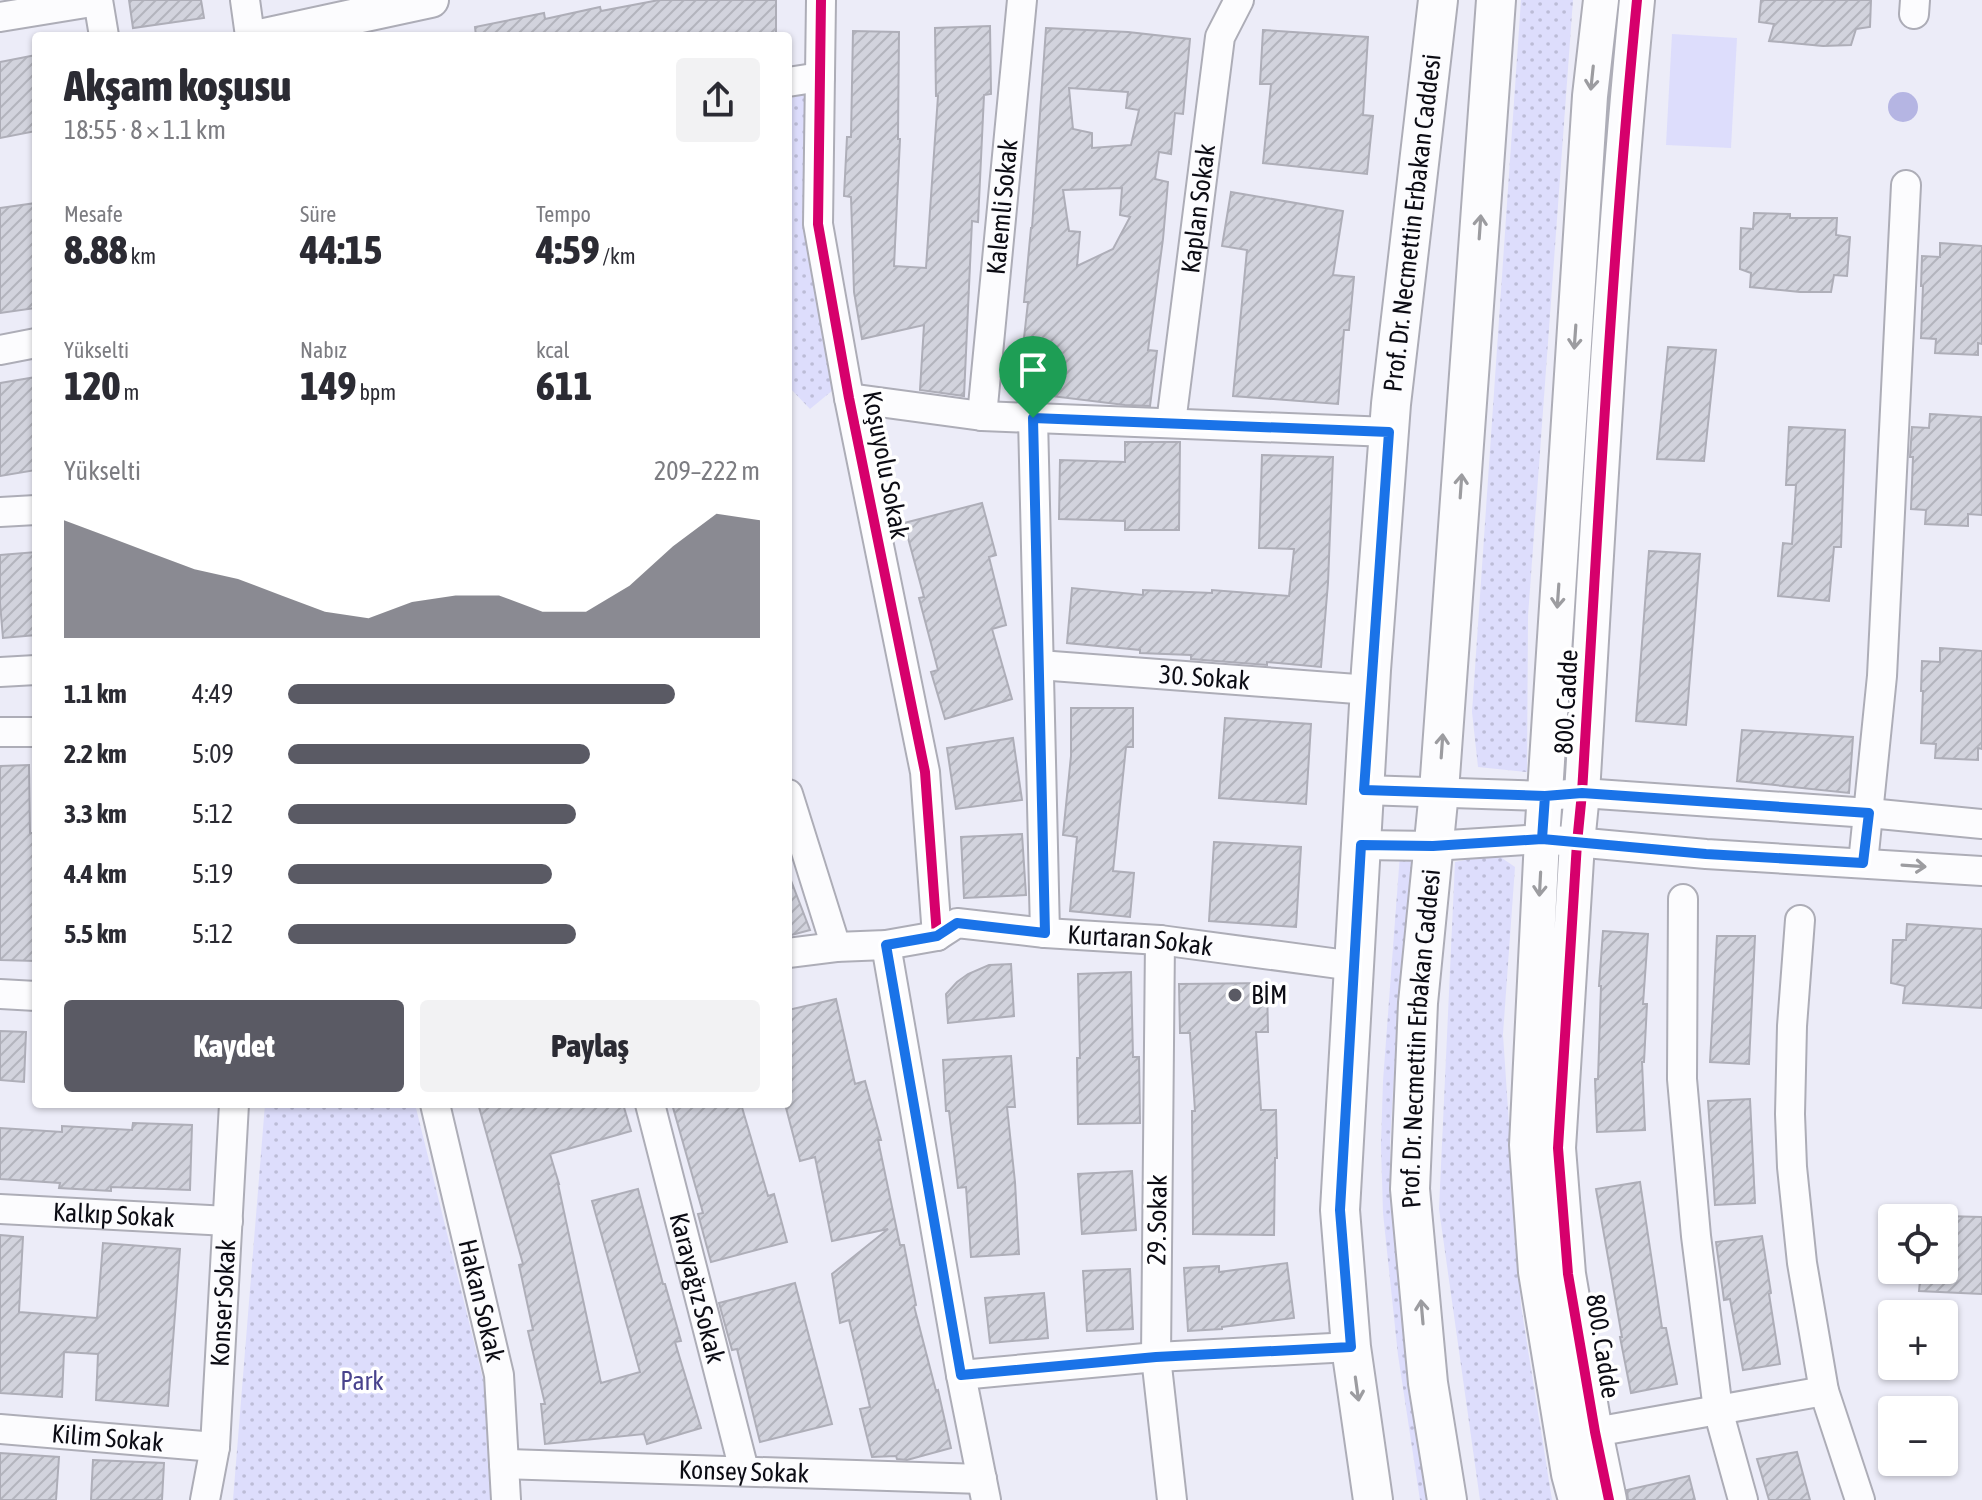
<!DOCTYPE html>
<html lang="tr">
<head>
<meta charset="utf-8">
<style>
	:root { --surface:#fff; --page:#f2f2f3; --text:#2b2b33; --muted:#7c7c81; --accent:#5a5a64 }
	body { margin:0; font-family:"Asap Condensed",sans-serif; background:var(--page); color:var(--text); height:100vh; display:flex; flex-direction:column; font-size:30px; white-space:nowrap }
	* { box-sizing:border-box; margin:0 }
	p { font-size:26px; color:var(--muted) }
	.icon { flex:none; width:44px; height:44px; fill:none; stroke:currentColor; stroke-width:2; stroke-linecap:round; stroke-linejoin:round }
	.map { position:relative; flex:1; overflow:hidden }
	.drawer { position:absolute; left:32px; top:32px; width:760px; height:1076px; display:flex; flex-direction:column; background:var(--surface); border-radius:8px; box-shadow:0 2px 6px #0004 }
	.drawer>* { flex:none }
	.buttons { position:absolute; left:1878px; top:1204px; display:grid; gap:16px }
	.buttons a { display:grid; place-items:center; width:80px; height:80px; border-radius:8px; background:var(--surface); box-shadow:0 2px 6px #0004; font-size:40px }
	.pin { position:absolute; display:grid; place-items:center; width:68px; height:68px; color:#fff; margin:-82px -34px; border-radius:50% 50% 50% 0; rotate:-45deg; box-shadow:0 0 8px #0007 }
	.pin .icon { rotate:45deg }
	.round { display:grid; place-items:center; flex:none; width:84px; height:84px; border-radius:8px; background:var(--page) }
	.summary { display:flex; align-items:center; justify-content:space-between; height:136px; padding:0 32px }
	h1 { font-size:44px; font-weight:800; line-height:60px }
	.stats { display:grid; grid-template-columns:repeat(3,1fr); gap:12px; height:136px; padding:8px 32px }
	.stats div { display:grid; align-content:center }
	.stats b { font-size:40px; font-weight:800 }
	.stats small { font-size:22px; font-weight:400 }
	.stats p { font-size:22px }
	.chart { height:224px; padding:16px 32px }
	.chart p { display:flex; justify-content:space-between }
	.chart svg { width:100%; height:144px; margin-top:8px; fill:var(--accent); opacity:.7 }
	.primary-button { display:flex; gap:16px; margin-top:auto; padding:16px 32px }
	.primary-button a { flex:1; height:92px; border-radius:8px; background:var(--accent); color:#fff; font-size:32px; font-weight:800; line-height:92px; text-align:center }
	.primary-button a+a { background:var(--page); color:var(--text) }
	ul { padding:0 32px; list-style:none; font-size:26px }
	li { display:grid; grid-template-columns:128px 96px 1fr; align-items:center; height:60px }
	li i { height:20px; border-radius:10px; background:var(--accent) }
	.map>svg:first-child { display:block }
	.grass { fill:url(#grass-dots) }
	.garden { fill:#ddddfc }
	.water { fill:#b5b5e3 }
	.building { fill:url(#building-hatch); stroke:#aeaeb8; stroke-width:2; fill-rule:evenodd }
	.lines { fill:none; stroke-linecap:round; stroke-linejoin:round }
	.minor-casing { stroke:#adadb7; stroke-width:32 }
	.tertiary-casing { stroke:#adadb7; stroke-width:38 }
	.secondary-casing { stroke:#adadb7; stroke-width:42 }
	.minor { stroke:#fcfcfe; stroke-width:28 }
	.tertiary { stroke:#fcfcfe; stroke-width:34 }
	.secondary { stroke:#fcfcfe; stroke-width:38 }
	.cycleway-casing { stroke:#fff; stroke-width:15 }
	.cycleway { stroke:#d6006c; stroke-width:10 }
	.oneway { stroke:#9c9ca0 }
	.route-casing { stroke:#fff; stroke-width:16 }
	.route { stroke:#1a73e8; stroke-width:10 }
	.poi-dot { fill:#5a5a64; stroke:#fff; stroke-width:3 }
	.labels { text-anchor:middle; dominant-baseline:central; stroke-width:7; stroke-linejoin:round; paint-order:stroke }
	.street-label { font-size:26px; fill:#0c0c14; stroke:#fff }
	.poi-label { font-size:26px; fill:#0c0c14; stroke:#fff; text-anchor:start }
	.park-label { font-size:26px; fill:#49438d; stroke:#fff }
</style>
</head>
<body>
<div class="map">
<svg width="1982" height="1500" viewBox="0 0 1982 1500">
	<defs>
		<pattern id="grass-dots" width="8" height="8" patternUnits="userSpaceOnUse" patternTransform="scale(2)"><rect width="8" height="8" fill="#ddddfc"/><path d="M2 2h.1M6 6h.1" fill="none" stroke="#bcbcd7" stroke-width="1.8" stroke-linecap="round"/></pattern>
		<pattern id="building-hatch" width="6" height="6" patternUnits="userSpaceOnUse" patternTransform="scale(2)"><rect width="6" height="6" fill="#d2d3dd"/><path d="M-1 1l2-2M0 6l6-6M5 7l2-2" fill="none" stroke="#b3b4bd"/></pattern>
	</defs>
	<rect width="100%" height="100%" fill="#ececf8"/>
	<path class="grass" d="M1521,0H1573L1528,616L1527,772L1478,767L1472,712Z
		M811,82L807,228L833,390L810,409L788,386V102Z
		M1400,854H1414L1396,1040L1390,1143L1391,1180L1403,1308L1432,1500H1420L1398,1355L1383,1213L1381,1145L1383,1081Z
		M1496,854L1515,867L1503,1034L1521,1306L1552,1500H1480L1439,1209L1455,862Z
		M265,1104H415L488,1399L494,1500H233Z"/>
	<path class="garden" d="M1672,34L1737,38L1731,148L1666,145Z"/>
	<path class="water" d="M1888 107a15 15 0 1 1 30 0a15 15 0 1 1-30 0Z"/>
	<path class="building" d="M129,0H201L204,18L133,28Z
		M659,0H776V36H476L475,27L544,13L545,19L600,7L601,11Z
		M1761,0H1871L1870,27L1856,29L1851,45L1823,46L1769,41L1774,24L1759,22Z
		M990,26L991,94L984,95L978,222L972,221L964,396L920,390L924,325L862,339L854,292L851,197L844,196L847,137H851L853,31L899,32L898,139H900L894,266L926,268L938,96H936L935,28Z
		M1046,28L1128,32L1190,39L1183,114L1175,113L1171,154L1159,152L1155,179L1168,182L1163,239L1148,350L1157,351L1150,406L1125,405L1018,392L1028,302H1024L1031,228H1032ZM1069,88L1128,92L1126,108L1139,110L1131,145L1092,148V133L1073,129ZM1122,188L1120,215L1130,217L1113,249L1077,266L1080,232L1069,231L1063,190Z
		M1263,30L1368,37L1363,115L1373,116L1367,174L1263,163L1271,84H1260Z
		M36,55V131L0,138V62Z
		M1231,192L1343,211L1333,275L1354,277L1349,330H1344L1338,404L1233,396L1247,250L1222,246Z
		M36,203V308L0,313V208Z
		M1754,213L1790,214V218H1837L1836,235L1850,237L1847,276L1834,275L1831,292H1800L1750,287L1751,273L1740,269L1741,228L1753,229Z
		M1940,243L1982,246V344L1978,343V355L1935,353L1936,339L1921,338L1923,286H1921L1922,256L1940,257Z
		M1668,347L1716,350L1704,461L1657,459Z
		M36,377V470L0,476V383Z
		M1930,414L1981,417L1982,515L1968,514V526L1925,524L1926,510L1911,509L1913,457H1910L1912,427L1929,428Z
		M1789,427L1845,430L1841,547H1834L1829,601L1778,596L1783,543L1792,544L1796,485H1786Z
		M1125,442H1180L1179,530H1125V521L1059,519L1060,460L1125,462Z
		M1262,455L1333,457L1328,583L1321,667L1267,662V665L1191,659V655L1140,653V650L1067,643L1072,588L1143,595V590L1212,593V590L1289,596L1294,549L1259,548Z
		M982,503L996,555L989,557L1006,625L992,629L1012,699L945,719L931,672L938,670L919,598L924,597L904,523Z
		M1649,551L1700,554L1686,725L1636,721Z
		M36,552V635L3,638L0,603V555Z
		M1940,648L1982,651V749L1978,748V760L1935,758L1936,744L1921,743L1923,691H1921L1922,661L1940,662Z
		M1071,708H1133V747H1126L1113,871L1134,873L1130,917L1070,911L1077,837L1063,835L1071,756Z
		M1225,718L1311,724L1306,804L1219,798Z
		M1742,730L1853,737L1849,793L1737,781Z
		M1013,738L1022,800L956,809L947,748Z
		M29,765L30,833H36V961L0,960V766Z
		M1022,834L1026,895L964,898L961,837Z
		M1214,842L1301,847L1296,927L1209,921Z
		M788,878H790L810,930L788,936Z
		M1907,924L1982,929V1008L1903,1003L1905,986L1891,983L1893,940H1906Z
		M1603,931L1648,934L1643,1004H1647L1644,1062H1642L1645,1130L1597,1132L1595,1079H1598L1601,986H1599Z
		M1717,936H1755L1749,1064L1710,1062Z
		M1011,964L1014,1016L948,1023L946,994L957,982L968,974L989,965Z
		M1131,972L1133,1057H1139L1140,1123L1078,1124L1077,1058H1080L1078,974Z
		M1267,983L1268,1032H1256L1261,1110H1276L1277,1158H1275L1274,1235L1193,1234L1192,1111H1195L1190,1033H1180L1179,984Z
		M836,999L855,1084L865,1081L881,1140H878L900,1245H904L916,1305L914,1306L936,1391L938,1390L951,1448L907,1460L897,1459L896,1456L872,1457L860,1409L870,1407L849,1320L840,1323L832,1274L888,1229L832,1241L815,1157L800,1161L785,1104H788V1010Z
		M0,1031L26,1032L24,1082L0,1080Z
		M1011,1056L1015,1107H1007L1015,1182L1019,1254L971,1257L966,1187L958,1188L949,1111H946L943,1060Z
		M1750,1099L1755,1203L1715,1205L1708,1101Z
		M491,1104H623L631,1131L550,1154L559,1184H558L601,1383L640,1372L592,1201L638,1189L663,1284H665L681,1341L675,1342L701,1428L647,1444L644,1434L545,1444L541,1404H545L528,1331L533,1330L519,1265L523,1264L479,1107Z
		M672,1104H741L768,1196L774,1194L787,1242L711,1262L698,1214L703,1213Z
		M133,1123L192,1125L190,1190L111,1187V1191L59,1188L60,1183L0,1179V1128L62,1132V1126L132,1130Z
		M1132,1171L1136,1230L1082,1234L1078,1174Z
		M1640,1182L1662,1328H1666L1677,1384L1631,1393L1620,1337H1622L1596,1189Z
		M1944,1216L1982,1217V1294L1919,1291L1921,1270H1944Z
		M0,1235L23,1237L19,1312L97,1318L103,1243L180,1249L168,1406L96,1400L98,1354L64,1352L62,1397L0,1393Z
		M1762,1236L1771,1293L1769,1294L1780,1364L1743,1370L1730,1299L1724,1300L1716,1242Z
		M1287,1263L1294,1318L1222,1327V1329L1188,1331L1184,1268L1219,1266V1272Z
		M1130,1269L1133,1329L1087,1331L1083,1271Z
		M795,1283L832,1424L760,1442L737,1349L732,1350L719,1303Z
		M1044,1293L1048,1338L990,1343L985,1298Z
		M1797,1452L1810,1500H1769L1757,1459Z
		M0,1453L59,1457L56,1500H0Z
		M93,1460L164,1463L162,1500H91Z
		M1689,1476L1695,1500H1628L1627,1490Z"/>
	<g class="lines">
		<g class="minor-casing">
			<g id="minor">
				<path d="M98,0L104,36"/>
				<path d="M245,0L250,36"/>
				<path d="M821,0L818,224L849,398L925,772L937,936"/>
				<path d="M1914,14L1915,0"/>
				<path d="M0,17L98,1"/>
				<path d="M788,82L820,77"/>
				<path d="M0,350L36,343"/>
				<path d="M849,398L982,416L1389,432"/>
				<path id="s1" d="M982,416L1022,0"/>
				<path d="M1033,418L1045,933"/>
				<path id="s2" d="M1171,423L1220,37L1239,0"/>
				<path d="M0,512L36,510"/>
				<path id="s3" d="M1039,665L1370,690"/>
				<path d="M0,672L36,670"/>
				<path d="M0,732H36"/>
				<path d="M1364,790L1545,796L1582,793L1869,813L1982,824"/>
				<path d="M788,794L836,947"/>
				<path d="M1361,845L1433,846L1542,839L1706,854L1982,871"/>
				<path d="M1863,863L1882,676L1906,185"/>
				<path d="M1683,899L1682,1079L1696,1236L1718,1410L1743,1500"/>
				<path d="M1800,920L1792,1026L1790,1114L1792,1167L1802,1263L1824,1391L1860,1500"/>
				<path d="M1160,940L1156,1357L1172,1500"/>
				<path d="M886,945L961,1375L986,1500"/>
				<path id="s4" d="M788,953L836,947L886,945L937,936L957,923L1045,933L1160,940L1354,966"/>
				<path d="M0,994L36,996"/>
				<path id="s5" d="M435,1104L499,1375L506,1500"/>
				<path id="s6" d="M650,1104L744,1470"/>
				<path id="s7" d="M0,1209L228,1221"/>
				<path d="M961,1375L1156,1357L1351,1347"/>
				<path id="s8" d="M0,1429L215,1447"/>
				<path d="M1595,1432L1824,1391"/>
				<path id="s9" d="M504,1464L982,1479"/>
				<path id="s10" d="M205,1500L215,1447L234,1104"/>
			</g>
		</g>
		<g class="tertiary-casing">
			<path id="tertiary" d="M264,36L431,0
				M1576,1500L1569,1474L1536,1272L1527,1145L1542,839L1590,96L1601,0
				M1609,1500L1595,1432L1568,1274L1558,1148L1577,843L1582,793C1598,528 1611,264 1637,0"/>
		</g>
		<g class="secondary-casing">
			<g id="secondary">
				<path id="s11" d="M1373,1500L1351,1347L1340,1210L1371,670L1391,404L1438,0"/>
				<path id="s12" d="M1447,1500L1428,1383L1410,1189L1418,1003L1439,791L1496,0"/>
			</g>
		</g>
		<use href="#minor" class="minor"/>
		<use href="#tertiary" class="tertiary"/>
		<use href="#secondary" class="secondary"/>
		<g class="cycleway-casing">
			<path id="cycleway" d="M821,0L818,224L849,398L925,772L937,936
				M1609,1500L1595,1432L1568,1274L1558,1148L1577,843L1582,793C1598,528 1611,264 1637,0"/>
		</g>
		<use href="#cycleway" class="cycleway"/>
	</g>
	<defs><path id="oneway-shaft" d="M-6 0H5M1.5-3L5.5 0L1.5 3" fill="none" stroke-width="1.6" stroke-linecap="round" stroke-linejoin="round" transform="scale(2)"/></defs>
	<g class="oneway">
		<use href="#oneway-shaft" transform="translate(1592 78) rotate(96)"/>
		<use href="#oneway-shaft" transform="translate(1480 227) rotate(-86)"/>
		<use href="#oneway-shaft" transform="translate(1575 337) rotate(94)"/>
		<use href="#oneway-shaft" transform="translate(1461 486) rotate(-86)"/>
		<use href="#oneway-shaft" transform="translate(1558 596) rotate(94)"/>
		<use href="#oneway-shaft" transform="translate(1442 746) rotate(-86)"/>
		<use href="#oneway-shaft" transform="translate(1914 866) rotate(4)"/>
		<use href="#oneway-shaft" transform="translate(1540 884) rotate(93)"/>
		<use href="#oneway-shaft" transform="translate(1422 1312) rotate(-95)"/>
		<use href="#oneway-shaft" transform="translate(1357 1389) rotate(82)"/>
	</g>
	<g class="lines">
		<g class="route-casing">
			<path id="route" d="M1033,418L1045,933L957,923L937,936L886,945L961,1375L1156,1357L1351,1347L1340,1210L1361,845L1433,846L1542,839L1545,796L1582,793L1869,813L1863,863L1706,854L1542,839L1545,796L1364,790L1389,432L1033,418"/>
		</g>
		<use href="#route" class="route"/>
	</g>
	<circle class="poi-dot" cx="1235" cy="995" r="8"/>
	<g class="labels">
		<g class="street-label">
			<text stroke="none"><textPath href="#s1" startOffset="210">Kalemli Sokak</textPath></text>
			<text stroke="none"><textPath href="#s2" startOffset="216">Kaplan Sokak</textPath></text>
			<text stroke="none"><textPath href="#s11" startOffset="1282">Prof. Dr. Necmettin Erbakan Caddesi</textPath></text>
			<text transform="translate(886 465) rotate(79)">Koşuyolu Sokak</text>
			<text stroke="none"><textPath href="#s3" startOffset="166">30. Sokak</textPath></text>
			<text transform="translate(1566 702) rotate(-87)">800. Cadde</text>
			<text stroke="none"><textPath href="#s4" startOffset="358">Kurtaran Sokak</textPath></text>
			<text stroke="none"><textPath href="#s12" startOffset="464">Prof. Dr. Necmettin Erbakan Caddesi</textPath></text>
			<text stroke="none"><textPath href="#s7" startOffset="114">Kalkıp Sokak</textPath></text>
			<text transform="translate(1157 1220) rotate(-89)">29. Sokak</text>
			<text stroke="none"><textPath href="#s6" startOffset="190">Karayağız Sokak</textPath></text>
			<text stroke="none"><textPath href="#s5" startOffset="202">Hakan Sokak</textPath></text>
			<text stroke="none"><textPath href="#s10" startOffset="198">Konser Sokak</textPath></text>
			<text transform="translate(1603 1346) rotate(81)">800. Cadde</text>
			<text stroke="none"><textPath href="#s8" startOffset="108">Kilim Sokak</textPath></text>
			<text stroke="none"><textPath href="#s9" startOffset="240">Konsey Sokak</textPath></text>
		</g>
		<g class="poi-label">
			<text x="1251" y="995">BİM</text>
		</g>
		<g class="park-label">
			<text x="362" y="1381">Park</text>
		</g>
	</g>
</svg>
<div class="buttons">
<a><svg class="icon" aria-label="locate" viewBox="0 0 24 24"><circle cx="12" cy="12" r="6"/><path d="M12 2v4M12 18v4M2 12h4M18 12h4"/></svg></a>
<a>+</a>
<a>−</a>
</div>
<div class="pin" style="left:1033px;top:418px;background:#1e9e55"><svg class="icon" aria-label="arrive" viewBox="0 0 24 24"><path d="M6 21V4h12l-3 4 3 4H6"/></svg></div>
<section class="drawer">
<div class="summary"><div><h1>Akşam koşusu</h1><p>18:55 · 8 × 1.1 km</p></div><a class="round"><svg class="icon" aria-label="share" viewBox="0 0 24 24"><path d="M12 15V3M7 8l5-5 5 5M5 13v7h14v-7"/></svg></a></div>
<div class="stats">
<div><p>Mesafe</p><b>8.88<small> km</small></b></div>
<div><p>Süre</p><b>44:15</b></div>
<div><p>Tempo</p><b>4:59<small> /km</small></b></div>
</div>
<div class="stats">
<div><p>Yükselti</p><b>120<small> m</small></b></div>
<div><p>Nabız</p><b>149<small> bpm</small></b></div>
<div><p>kcal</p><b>611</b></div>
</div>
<div class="chart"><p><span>Yükselti</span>209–222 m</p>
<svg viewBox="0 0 160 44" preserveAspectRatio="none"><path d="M0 44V8L10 13L20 18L30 23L40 26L50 31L60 36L70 38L80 33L90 31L100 31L110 36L120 36L130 28L140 16L150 6L160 8V44z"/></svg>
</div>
<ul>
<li><b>1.1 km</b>4:49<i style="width:82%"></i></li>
<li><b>2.2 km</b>5:09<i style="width:64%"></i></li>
<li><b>3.3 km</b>5:12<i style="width:61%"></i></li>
<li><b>4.4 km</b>5:19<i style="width:56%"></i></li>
<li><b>5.5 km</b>5:12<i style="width:61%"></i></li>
</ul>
<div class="primary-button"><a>Kaydet</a><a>Paylaş</a></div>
</section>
</div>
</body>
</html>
